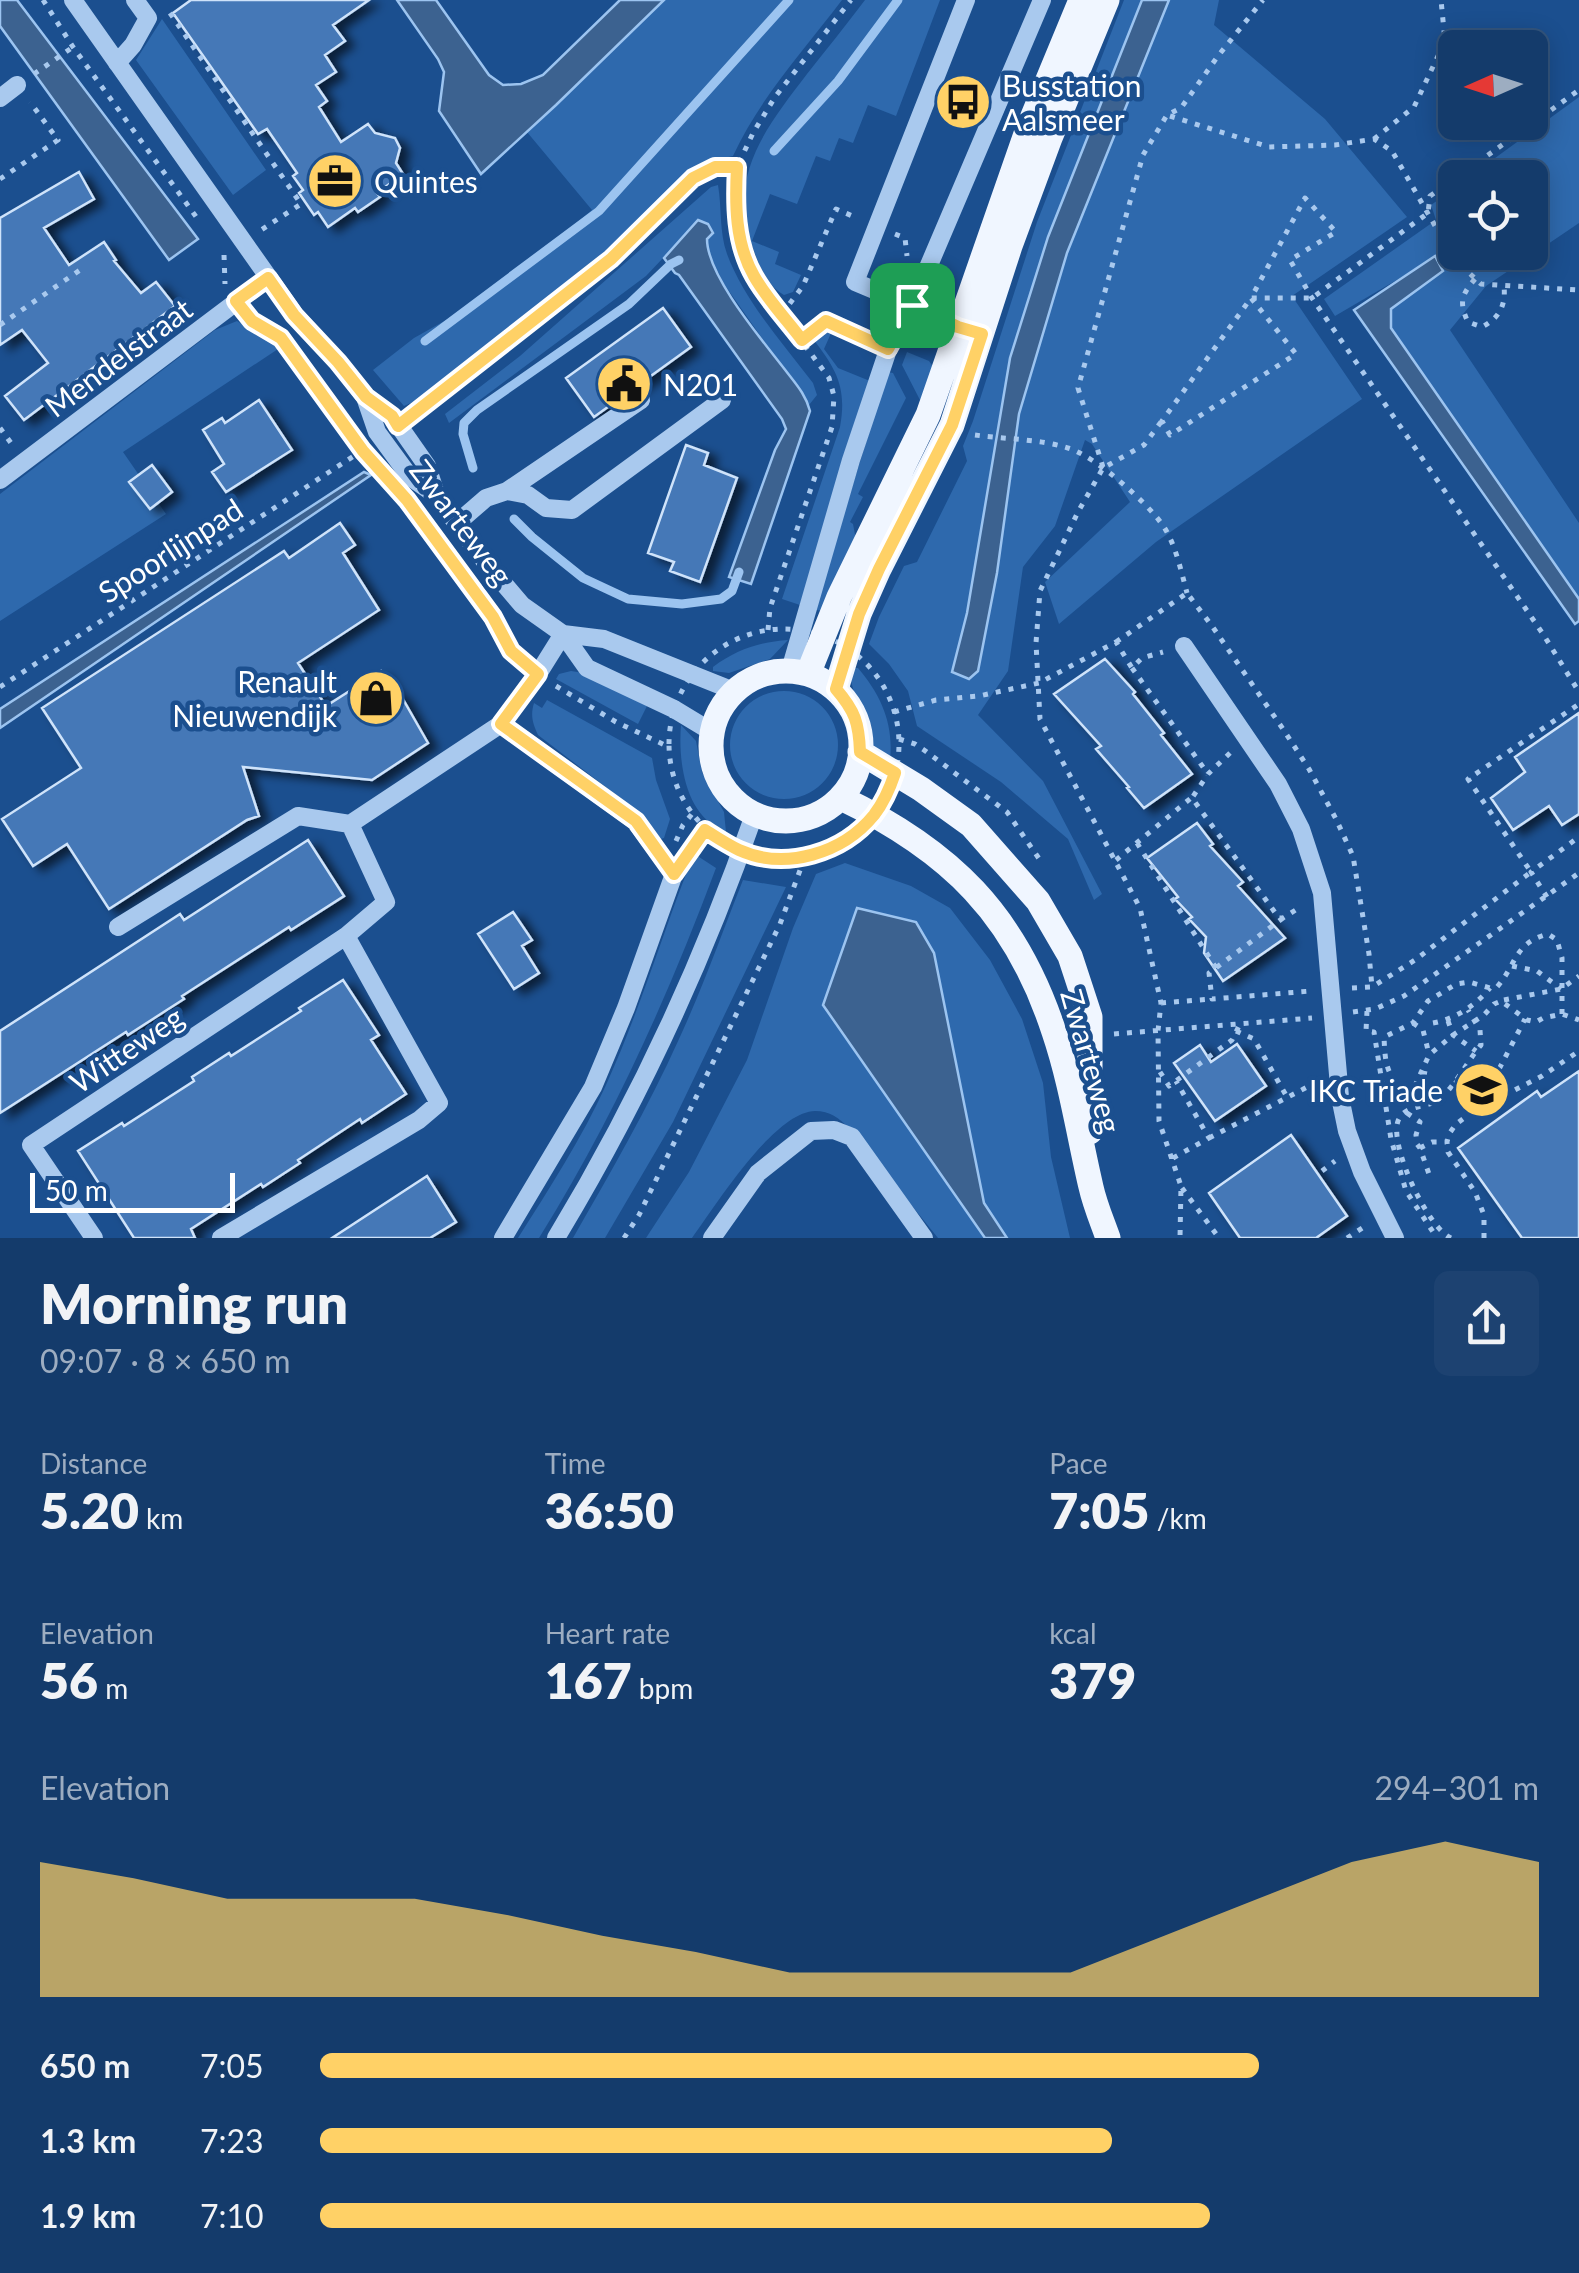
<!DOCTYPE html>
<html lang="en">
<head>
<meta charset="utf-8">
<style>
	:root { --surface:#143b6b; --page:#1d4271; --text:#f1f3f6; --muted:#9dadc1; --line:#33557e; --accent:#ffd166 }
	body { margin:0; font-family:Lato,sans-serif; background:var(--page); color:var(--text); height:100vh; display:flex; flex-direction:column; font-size:38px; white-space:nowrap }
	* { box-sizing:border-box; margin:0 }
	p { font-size:32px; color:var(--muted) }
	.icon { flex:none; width:55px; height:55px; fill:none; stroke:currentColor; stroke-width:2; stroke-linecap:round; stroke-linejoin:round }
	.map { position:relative; height:1238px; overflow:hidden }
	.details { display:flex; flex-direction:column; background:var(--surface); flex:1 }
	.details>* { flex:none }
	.needle { width:65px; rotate:267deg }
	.fabs { position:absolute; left:1438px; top:30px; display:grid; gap:20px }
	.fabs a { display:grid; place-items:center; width:110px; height:110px; border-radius:15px; background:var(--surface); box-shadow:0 5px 25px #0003,0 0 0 2px var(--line); font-size:50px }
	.scale { position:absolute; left:30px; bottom:25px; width:205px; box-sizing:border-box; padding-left:10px; border:5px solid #fff; border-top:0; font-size:28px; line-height:35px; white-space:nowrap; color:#fff; -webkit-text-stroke:8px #1b4f8f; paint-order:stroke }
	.pin { position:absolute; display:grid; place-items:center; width:85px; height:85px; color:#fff; margin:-42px; border-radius:20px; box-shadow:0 5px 15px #0006 }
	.round { display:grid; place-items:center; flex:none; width:105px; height:105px; border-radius:15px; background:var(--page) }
	.headline { display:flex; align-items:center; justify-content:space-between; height:170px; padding:0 40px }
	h1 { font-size:55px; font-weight:800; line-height:75px }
	.figures { display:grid; grid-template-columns:repeat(3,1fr); gap:15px; height:170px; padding:10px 40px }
	.figures div { display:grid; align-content:center }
	.figures b { font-size:50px; font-weight:800 }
	.figures small { font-size:28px; font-weight:400 }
	.figures p { font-size:28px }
	.chart { height:280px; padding:20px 40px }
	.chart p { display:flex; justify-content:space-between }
	.chart svg { width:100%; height:180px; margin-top:10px; fill:var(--accent); opacity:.7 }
	ul { padding:0 40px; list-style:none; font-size:32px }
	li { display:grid; grid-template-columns:160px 120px 1fr; align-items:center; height:75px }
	li i { height:25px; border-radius:12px; background:var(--accent) }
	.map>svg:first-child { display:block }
	.green { fill:#2e69ad }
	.water { fill:#3c6290; stroke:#9cc4f0; stroke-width:2.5 }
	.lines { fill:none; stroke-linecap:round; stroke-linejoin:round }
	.stream { stroke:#9cc4f0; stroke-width:9 }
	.building { fill:#4478b7; stroke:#cfe3fa; stroke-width:2.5; filter:url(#shadow) }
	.path { stroke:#a9c9ee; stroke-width:5; stroke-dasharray:5 8; stroke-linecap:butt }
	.minor { stroke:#a9c9ee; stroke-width:18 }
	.major { stroke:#f0f6ff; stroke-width:25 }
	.route-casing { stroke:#fff; stroke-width:20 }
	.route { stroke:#ffd166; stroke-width:12 }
	.labels { text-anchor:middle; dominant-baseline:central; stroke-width:9; stroke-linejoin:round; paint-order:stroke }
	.poi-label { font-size:30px; fill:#fff; stroke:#1b4f8f; text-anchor:start }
	.street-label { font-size:30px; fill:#fff; stroke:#1b4f8f }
</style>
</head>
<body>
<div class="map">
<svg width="1579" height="1238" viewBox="0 0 1579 1238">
	<defs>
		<filter id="shadow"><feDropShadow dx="9" dy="5" stdDeviation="5" flood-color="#0009"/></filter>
	</defs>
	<rect width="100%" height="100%" fill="#1b4f8f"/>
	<path class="green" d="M664,0H842C804,50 759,99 733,156L707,162L693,171L609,250L544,305L432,394L404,406L373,370L414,338L489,296L592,210L527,132Z
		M865,0H940L896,116L868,105L853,143L839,138L830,161L816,156L797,204L770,194L752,241L779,252L775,264L801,275L793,292L784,295C768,286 760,268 754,251C725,178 765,129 807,74C826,50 846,25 865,0Z
		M1124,0H1143L1134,18L1010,358L967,613L952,672L969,679L1012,466L1019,414L1045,324L1067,253L1169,0H1219L1214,25L1325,119L1407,217L1292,296L1362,399L1156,542L1059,624L1045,582L1130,502L1092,444L1085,440L1055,526L1023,567L1008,671L978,715L1043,781L1102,894L1094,900L1068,839L1001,782L917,726L908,691L889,664L869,644L879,617L904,566L917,562L967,461L963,446L973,421L1037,222Z
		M162,19L266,170L233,195L136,60Z
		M1579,97V223L1486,286L1450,330L1579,523V599L1391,328V309L1443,271L1436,257L1335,316L1324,299L1436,220L1431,205L1455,188V252H1530V178L1469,177Z
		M718,185C722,208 719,231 727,254C745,302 783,343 813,383L817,395L809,405L724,284L709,253L707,239L699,220L646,276L449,423L445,414L520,356L711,187Z
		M237,321L281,347L123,452L166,514L0,621V494L215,330Z
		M827,329L832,331L824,349L838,368L870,381L800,605L782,599L840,427C847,388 837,370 813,339Z
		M907,352L929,361L934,368L924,402L920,400L902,365Z
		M888,372L893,373L906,398L858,494L863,497L850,522L853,524L856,540L824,612L814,609Z
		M788,640L770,659L729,673L713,671V667C736,650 759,642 788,640Z
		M853,668H858C881,695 894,724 890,760L877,754L871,744L865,715L855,696L851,681Z
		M571,671L584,673L647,706L638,724L556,679L559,674Z
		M730 745a54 54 0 1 1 108 0a54 54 0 1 1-108 0Z
		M547,700L652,758L656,780L670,819L664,838L658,840L641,814L538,735C533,724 530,716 534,703L542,708Z
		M681,725L696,741L702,772L724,812L726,832C685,817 678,762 681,725Z
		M696,855L716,868C667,999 613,1119 539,1238H518C549,1189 582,1138 606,1085C640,1010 663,932 693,856Z
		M845,863L911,886L950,908L990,960L1022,1019L1043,1083L1051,1157L1070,1238H1007L984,1203L934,953L916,922L857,908L823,1005L985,1238H938L849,1128C839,1118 830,1111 815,1111C774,1112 716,1205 692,1238H646L689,1172L747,1060L793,928L816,874Z
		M743,880L786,887L673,1122L605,1238H573C610,1173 648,1108 679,1039C703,987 722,933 743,880Z"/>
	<path class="water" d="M0,0H17L198,239L169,260L0,26Z
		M397,0H436L489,75L503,85L521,84L543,75L620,0H664L556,105L481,174L439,111L444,72L438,59Z
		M1142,0H1169L1067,253L1019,414L997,573L978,671L969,679L952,672L967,613L1010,358L1048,237Z
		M698,220L708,224L713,233L707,239C707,276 763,341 786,371C796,384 806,395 810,411L751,584L729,577L775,450L786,429L782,419L679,275L675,273L664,258Z
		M1435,256L1443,271L1391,309V328L1579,599V621L1575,624L1354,310Z
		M364,472L371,475L0,728V709Z
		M857,908L916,922L934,953L984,1203L1007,1238H985L823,1005Z"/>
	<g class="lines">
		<path class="stream" d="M774,151L838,81L898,0
			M425,341L599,211L789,0
			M473,468L463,434L464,423L477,410L629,304L671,264L679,260
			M514,519L532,537L583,578L628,599L682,604L721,599L732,591L739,572"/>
	</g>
	<path class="building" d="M191,0H369L333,25L345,41L325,55L336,72L316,85L327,101L319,107L341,142L368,124L375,133L395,138L400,148L396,163L403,174L377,193L380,197L358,212L355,208L328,227L318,212L314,215L299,193L303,190L293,176L297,173L267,129L258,134L173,13Z
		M79,172L94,199L44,228L69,265L104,242L116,260L114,261L141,293L156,282L175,306L24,420L5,396L48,363L22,330L0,345V218Z
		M663,308L691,347L594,417L566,378Z
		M259,400L292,450L226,492L212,472L224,464L203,430L222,418L225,423Z
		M686,445L708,453L704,465L737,478L700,582L670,571L674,562L648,553Z
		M152,465L172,492L150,509L129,482Z
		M340,523L355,545L343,553L379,610L298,663L326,706L381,671L398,696L400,694L428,743L372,780L243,767L259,816L247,820L109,909L67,844L33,866L2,819L81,768L42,708L284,551L289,558Z
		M1105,659L1135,692L1133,694L1164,733L1161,735L1192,774L1144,808L1127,788L1129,787L1096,749L1101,746L1054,694Z
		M1579,713V814L1562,825L1549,806L1513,830L1491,798L1525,772L1515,757Z
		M1197,823L1213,844L1210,846L1243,882L1238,886L1285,938L1223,981L1204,953L1206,937L1189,919L1192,917L1175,899L1178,897L1147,858Z
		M308,840L344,896L291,930L289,927L182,996L184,999L128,1035L126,1032L0,1113V1031L180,914L184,920Z
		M513,912L532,940L522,946L539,973L514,989L478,934Z
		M343,980L379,1035L371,1040L406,1094L362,1123L360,1119L298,1160L300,1163L263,1187L261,1184L191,1229L195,1238H134L78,1151L122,1123L124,1126L194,1081L192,1077L229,1053L231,1056L301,1011L299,1008Z
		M1237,1044L1266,1086L1215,1121L1174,1063L1200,1045L1211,1062Z
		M1579,1071V1238H1522L1458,1148L1537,1091L1541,1097Z
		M1291,1135L1347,1216L1316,1238H1240L1209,1193Z
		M427,1176L456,1222L430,1238H332Z"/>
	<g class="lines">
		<path class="path" d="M43,0L73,47L197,218
			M170,13L301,204L261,230
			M34,74L73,47
			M1170,116L1269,147L1335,145L1374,139L1392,151L1442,238L1466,270L1481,284L1579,290
			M1374,139L1414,107L1445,41L1441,0
			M1455,178L1430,196L1428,213L1312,298H1251L1162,421L1170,435L1296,354L1251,298L1305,198L1336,232L1290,260L1312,298L1543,634L1579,692
			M1456,178L1579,90
			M0,179L58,140L30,102
			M895,234L905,238L907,256
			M224,255L225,284
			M1475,279C1461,295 1459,303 1468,322L1482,327C1499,318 1506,306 1504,286
			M782,314L803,286L836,209L857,218
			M249,317L281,338L355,440
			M0,325L80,270
			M803,340L826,321L871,342
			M416,414L611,259L693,178L715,167H737
			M1161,422L1144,445L1103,468L1078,512L1040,591L1036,643L1040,719L1140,908L1161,1003L1158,1031L1159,1121L1181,1186L1180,1238
			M0,428L11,443
			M975,435C1004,439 1040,439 1068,448C1095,456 1148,503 1164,527C1176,546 1181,571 1187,593
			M1103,467L1078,388L1143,155L1167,115L1181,108L1218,56L1263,0
			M414,509L493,617L511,651L523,662
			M669 744a115 115 0 1 1 230 0a115 115 0 1 1-230 0Z
			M768,630L770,608L832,427L834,396L829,378L752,274L738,232L735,200L737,167L753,133L775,97L851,0
			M1116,642L1187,593L1212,626L1283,729L1309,769L1336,819L1353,856L1369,954L1372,987
			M1132,668L1208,774
			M556,686L616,722L669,747
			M0,687L366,448
			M894,712L936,700L979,696L1039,683L1116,642L1132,668L1142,658L1163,652
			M899,739L915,744L924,750L1007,812L1042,863
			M1230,753L1208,774L1192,798L1279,918H1283L1302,906
			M676,841L683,825L692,814
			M1137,843L1216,968
			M687,856L705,830
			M1116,860L1191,798
			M1547,897L1531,872L1579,837
			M1283,918L1209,973L1212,999L1311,991
			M1512,966L1537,971L1561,989
			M1352,988L1372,987L1415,960L1531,872L1468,779L1579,704
			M1504,1000L1561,989L1579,976
			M1161,1003L1212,999
			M1367,1011L1366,1031L1374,1032L1391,1139L1406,1191L1437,1238
			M1353,1012L1375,1009L1404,996L1579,873
			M1562,1014V958L1557,940L1548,934C1514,943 1517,964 1497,987L1490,988L1469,982L1456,984L1428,1001L1413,1023L1384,1037C1385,1058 1385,1074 1402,1088L1415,1086L1429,1055L1453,1035L1484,1015L1494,1004L1501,1001L1527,1020L1536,1022L1543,1018L1562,1014L1579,1020
			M1448,1021L1453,1035L1476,1051
			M1413,1023L1423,1030L1429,1054
			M1433,1023C1455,1019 1475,1006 1490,988
			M1236,1031L1254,1039L1287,1097
			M1114,1034L1312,1018
			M1160,1072L1169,1086L1232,1040L1240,1024
			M1422,1073L1432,1075
			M1455,1080L1474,1097L1477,1110
			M1470,1093L1490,1081L1496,1075L1525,1019
			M1407,1113L1420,1122L1416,1135L1417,1144L1420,1148L1429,1174
			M1209,1138L1317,1082
			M1420,1148L1432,1142H1446
			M1173,1158L1209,1138L1176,1081
			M1322,1171L1335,1161
			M1182,1188L1219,1238
			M624,1238L639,1215L780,924L805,857
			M1347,1238L1367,1225
			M1451,1238C1428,1228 1389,1146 1398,1121C1405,1104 1425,1109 1438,1100C1453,1090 1468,1060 1481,1045L1480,1030L1468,1010
			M1484,1238V1215L1475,1192L1448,1152L1447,1142L1449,1134L1456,1124L1472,1112L1542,1076L1579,1051"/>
		<path class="minor" d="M73,0L295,315L338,362L365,397L392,416L427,466L437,497L487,564L522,605L563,634L587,668L674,709L712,732
			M966,0L855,282L967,329
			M117,63L133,45L148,18L135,0
			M0,98L17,85
			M365,397L377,432L410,477L437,496
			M0,480L268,278
			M507,491L641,400
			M456,524L486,498L507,491L528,495L546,508L572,510L722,400
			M563,634L604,639L734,691
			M1184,646L1278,784L1301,829L1322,893L1340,1097L1347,1131L1362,1172L1395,1238
			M790,670L851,460L889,347L912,305L1042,0
			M118,927L298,816L350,824
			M94,1238L31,1145L346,936
			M221,1238L419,1120L439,1103L346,936L386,902L350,824L501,724
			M503,1238L593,1087L626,1008L674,874L635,821L501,724L538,674L563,634
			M556,1238C637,1104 703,962 754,815
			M712,1238L758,1173L811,1131L834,1130L852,1137L924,1238"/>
		<path class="major" d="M711 746a75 75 0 1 1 150 0a75 75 0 1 1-150 0Z
			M808,674L839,597L928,415L1028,128L1081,0
			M836,689L859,614L879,569L952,425L1010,246L1050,138L1107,0
			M860,752L921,789L971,825L1038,901L1070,956L1090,1017V1132
			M841,798C950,850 1016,915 1054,1032C1071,1082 1079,1136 1091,1187C1095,1205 1102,1221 1108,1238"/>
	</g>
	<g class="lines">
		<g class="route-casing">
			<path id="route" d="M715,167H737C735,204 735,243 754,276C767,299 786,319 802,340L826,321L888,349L912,305L958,327L982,334L952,425L879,569L859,614L836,689C855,711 859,723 860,752L895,773C890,788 884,802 874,815C843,853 786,871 739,850C728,845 716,837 705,830L674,874L636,821L501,724L538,674L511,651L493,617L407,500L363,451L281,338L252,321L236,301L268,278L294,315L338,362L366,397L392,416L398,426L611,259L693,178Z"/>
		</g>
		<use href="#route" class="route"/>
	</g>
	<defs>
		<g id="bus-disc" transform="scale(2.875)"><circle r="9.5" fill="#ffd166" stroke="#1b4f8f"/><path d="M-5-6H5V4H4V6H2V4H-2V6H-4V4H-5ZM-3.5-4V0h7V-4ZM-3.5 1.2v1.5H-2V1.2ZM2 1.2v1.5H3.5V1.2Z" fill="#111"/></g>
		<g id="office-disc" transform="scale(2.875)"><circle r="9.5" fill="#ffd166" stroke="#1b4f8f"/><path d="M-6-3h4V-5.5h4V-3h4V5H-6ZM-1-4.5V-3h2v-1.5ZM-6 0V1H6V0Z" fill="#111"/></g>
		<g id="civic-disc" transform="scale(2.875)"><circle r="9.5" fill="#ffd166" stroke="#1b4f8f"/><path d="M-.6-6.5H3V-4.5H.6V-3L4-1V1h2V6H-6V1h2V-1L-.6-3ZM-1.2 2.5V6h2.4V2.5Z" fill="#111"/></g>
		<g id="shop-disc" transform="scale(2.875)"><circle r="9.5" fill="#ffd166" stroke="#1b4f8f"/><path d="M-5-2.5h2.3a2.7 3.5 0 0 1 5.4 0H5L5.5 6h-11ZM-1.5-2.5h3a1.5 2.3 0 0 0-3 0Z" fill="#111"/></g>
		<g id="school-disc" transform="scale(2.875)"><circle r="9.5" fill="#ffd166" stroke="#1b4f8f"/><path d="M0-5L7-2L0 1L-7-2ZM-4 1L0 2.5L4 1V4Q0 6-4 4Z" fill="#111"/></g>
	</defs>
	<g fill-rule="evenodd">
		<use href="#bus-disc" x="963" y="102"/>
		<use href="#office-disc" x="335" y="181"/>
		<use href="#civic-disc" x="624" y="384"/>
		<use href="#shop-disc" x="376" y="698"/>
		<use href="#school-disc" x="1482" y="1090"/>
	</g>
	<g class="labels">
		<g class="poi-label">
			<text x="1002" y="85">Busstation<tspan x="1002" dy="34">Aalsmeer</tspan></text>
			<text x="374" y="181">Quintes</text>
			<text x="663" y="384">N201</text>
			<text x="337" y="681" text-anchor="end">Renault<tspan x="337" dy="34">Nieuwendijk</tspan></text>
			<text x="1443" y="1090" text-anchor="end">IKC Triade</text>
		</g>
		<g class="street-label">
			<text transform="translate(118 357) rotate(-37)">Mendelstraat</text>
			<text transform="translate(462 522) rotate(53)">Zwarteweg</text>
			<text transform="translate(170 550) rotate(-33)">Spoorlijnpad</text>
			<text transform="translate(126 1049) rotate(-34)">Witteweg</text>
			<text transform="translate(1092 1061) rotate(74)">Zwarteweg</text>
		</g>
	</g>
</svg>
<div class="fabs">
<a><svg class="needle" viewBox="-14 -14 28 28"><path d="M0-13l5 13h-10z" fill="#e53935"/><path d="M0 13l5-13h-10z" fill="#9dadc1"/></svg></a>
<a><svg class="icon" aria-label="locate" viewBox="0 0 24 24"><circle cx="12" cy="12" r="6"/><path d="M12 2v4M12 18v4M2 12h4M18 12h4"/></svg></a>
</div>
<div class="scale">50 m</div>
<div class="pin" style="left:912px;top:305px;background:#1e9e55"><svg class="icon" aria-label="arrive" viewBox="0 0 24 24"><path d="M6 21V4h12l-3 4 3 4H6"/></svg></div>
</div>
<section class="details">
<div class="headline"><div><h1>Morning run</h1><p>09:07 · 8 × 650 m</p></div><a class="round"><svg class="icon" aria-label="share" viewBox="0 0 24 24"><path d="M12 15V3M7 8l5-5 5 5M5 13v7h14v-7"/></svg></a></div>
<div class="figures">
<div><p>Distance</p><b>5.20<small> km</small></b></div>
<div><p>Time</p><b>36:50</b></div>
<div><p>Pace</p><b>7:05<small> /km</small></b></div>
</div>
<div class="figures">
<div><p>Elevation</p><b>56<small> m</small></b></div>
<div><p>Heart rate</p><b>167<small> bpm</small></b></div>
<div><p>kcal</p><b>379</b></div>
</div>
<div class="chart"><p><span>Elevation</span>294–301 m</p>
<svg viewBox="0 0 160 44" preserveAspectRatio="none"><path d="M0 44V11L10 15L20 20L30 20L40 20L50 24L60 29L70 33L80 38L90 38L100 38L110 38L120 29L130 20L140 11L150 6L160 11V44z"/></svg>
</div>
<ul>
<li><b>650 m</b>7:05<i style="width:77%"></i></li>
<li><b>1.3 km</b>7:23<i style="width:65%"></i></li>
<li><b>1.9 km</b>7:10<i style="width:73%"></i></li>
</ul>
</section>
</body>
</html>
